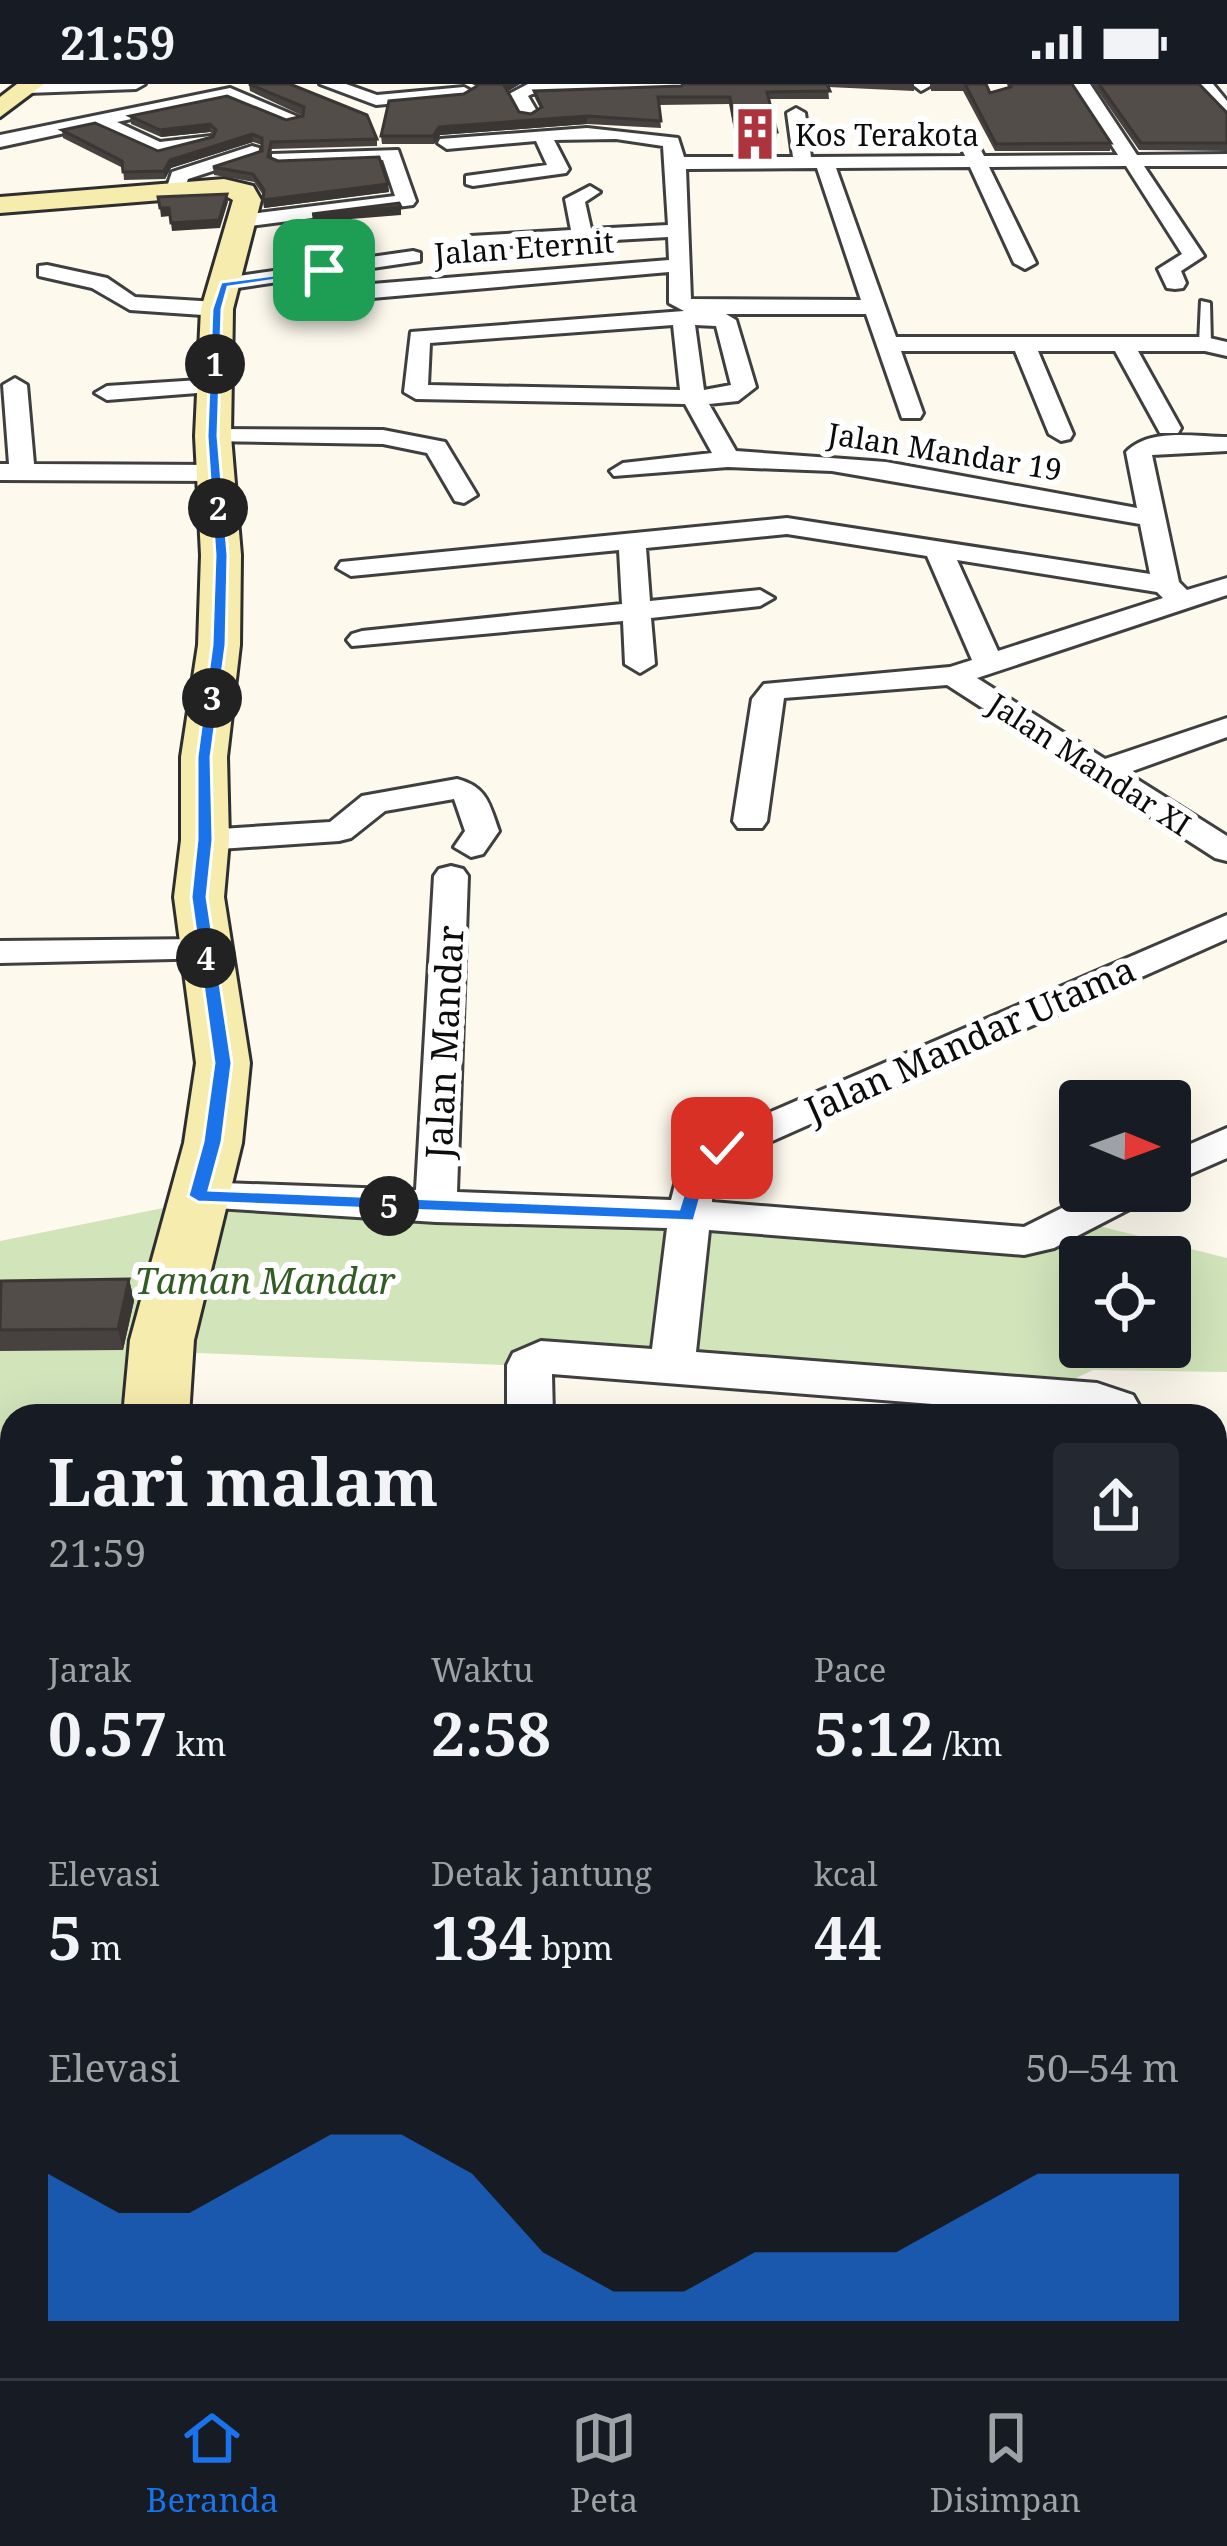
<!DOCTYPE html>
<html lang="id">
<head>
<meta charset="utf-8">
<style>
	:root { --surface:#171b24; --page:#242831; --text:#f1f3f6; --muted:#9ea1a6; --line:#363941; --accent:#1a73e8 }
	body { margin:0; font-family:"Noto Serif",serif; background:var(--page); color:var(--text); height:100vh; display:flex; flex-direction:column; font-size:45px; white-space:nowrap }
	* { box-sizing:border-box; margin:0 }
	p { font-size:39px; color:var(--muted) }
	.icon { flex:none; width:66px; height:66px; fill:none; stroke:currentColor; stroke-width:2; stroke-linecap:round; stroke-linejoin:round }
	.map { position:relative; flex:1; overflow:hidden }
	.sheet { position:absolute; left:0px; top:1320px; width:1227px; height:975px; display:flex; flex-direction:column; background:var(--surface); border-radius:36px 36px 0 0; box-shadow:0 12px 48px #0002 }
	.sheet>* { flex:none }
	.needle { width:78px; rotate:91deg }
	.tools { position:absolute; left:1059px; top:996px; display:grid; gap:24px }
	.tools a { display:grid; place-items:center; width:132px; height:132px; border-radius:12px; background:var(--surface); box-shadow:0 12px 48px #0002; font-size:60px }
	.pin { position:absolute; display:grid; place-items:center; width:102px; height:102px; color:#fff; margin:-51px; border-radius:24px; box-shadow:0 6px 18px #0006 }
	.km { position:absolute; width:60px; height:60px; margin:-30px; border-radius:50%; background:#222; color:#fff; font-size:33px; line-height:60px; text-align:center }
	.round { display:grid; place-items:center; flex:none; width:126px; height:126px; border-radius:12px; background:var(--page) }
	.summary { display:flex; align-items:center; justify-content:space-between; height:204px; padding:0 48px }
	h1 { font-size:66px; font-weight:700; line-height:90px }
	.stats { display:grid; grid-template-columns:repeat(3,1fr); gap:18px; height:204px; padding:12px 48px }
	.stats div { display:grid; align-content:center }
	.stats b { font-size:60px; font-weight:700 }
	.stats small { font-size:33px; font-weight:400 }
	.stats p { font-size:33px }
	.chart { height:336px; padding:24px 48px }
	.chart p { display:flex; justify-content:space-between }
	.chart svg { width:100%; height:216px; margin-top:12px; fill:var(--accent); opacity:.7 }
	.status { display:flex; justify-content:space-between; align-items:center; height:84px; padding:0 60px; background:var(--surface); direction:ltr }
	.status svg { height:33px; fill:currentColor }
	.menu { display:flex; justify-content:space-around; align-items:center; height:168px; border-top:3px solid var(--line); background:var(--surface); font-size:33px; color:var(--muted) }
	.menu a { display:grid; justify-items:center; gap:6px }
	.menu .active { color:var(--accent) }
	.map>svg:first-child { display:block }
	.green { fill:#d1e4ba; fill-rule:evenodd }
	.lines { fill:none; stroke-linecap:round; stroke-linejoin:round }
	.lane-casing { stroke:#3f3f3f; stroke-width:6 }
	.street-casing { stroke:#3f3f3f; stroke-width:6 }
	.secondary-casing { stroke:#2e2e2e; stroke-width:6 }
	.lane { fill:#fff; fill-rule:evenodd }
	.street { fill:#fff; fill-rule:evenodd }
	.secondary { fill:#f6ecae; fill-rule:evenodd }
	.wall { fill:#47423f }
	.shaded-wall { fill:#3a3633 }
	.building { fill:#534d49; stroke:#3a3633; stroke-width:3 }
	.route { fill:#1a73e8; stroke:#fff; stroke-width:3 }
	.labels { text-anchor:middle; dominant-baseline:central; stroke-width:12; stroke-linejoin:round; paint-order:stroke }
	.far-poi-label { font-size:30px; fill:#0c0c0c; stroke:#fff; text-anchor:start }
	.far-street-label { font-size:30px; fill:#0c0c0c; stroke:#fff }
	.street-label { font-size:36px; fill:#0c0c0c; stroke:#fff }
	.park-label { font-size:36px; font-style:italic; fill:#315c23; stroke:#fff }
</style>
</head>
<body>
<div class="status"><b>21:59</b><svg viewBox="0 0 49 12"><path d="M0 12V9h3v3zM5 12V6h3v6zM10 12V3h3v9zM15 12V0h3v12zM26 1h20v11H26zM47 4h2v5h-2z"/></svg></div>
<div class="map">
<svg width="1227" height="2294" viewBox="0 0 1227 2294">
	<rect width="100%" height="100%" fill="#fdf9ed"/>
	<path class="green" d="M188,1117L680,1141L657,1287L172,1268Z
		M183,1120L140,1332H12V2002L0,2001V1157Z
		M1079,1137L1227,1174V1288L1093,1286L1034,1314L664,1289L684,1140L1029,1164ZM1080,1173H1170V1263H1080Z"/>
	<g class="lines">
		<g class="lane-casing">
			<path id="lane" d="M1201,217L1210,219L1211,260L1205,263L1199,260Z"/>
		</g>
		<g class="street-casing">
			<path id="street" d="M23,0H145L136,5L28,9L19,4Z
				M320,0H346L377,11L464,3L473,8L464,13L376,21Z
				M528,0H690L681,5L532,10L528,12L538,29L529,34L523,33L509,10Z
				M912,0H930V2L921,7Z
				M1072,0H1090L1137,71L1227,70V82H1144L1204,172L1181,187L1186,199L1183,204L1175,205L1167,204L1158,185L1182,170L1126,82L989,83L1036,179L1025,185L1014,179L970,83L836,84L896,253H1205L1227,258V272L1205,267H1138L1181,344L1178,349H1160L1115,267H1038L1073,350L1070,355L1061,357L1049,350L1015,267H901L923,329L920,334H902L866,230H726L736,236L756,303L738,317L709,320L736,367L886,378L1137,424L1126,368C1151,343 1194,353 1227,353V367L1152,371L1179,498L1187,506L1227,494V511L977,594L1105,675L1227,634V653L1127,689L1227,752V777L1215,774L947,601L784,614L767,737L762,744H738L733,737L752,615L764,600L950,583L972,576L927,472L787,450L646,464L650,517L760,506L774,514L760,522L651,534L655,580L640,589L625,580L623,537L352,562L347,556L352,550L362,547L622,520L619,466L351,492L337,484L341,478L787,434L1150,490L1140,440L832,387L728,383L614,392L610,387L623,379L712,369L685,320L416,315L404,308L411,248L684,227L669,219V188L372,214L361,207L372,200L669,176L668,153L471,164L461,158L471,152L571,146L565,115L590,102L600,108L585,118L591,145L668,141L663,62L616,55L554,56L569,85L566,89L473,102L466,100V92L547,81L536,57L447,65L438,59L440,55L587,44L678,54L684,73H793L787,29L796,24L805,29L811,73L965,72L954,48L963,43L969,44L984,72L1118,71ZM817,84L861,216L691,215L686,85ZM673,241L680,306L428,301L430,259ZM695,241L716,242L731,301L704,306ZM957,476L1157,508L1163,514L998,567Z
				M1195,0H1213L1227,17V34Z
				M230,4L303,35L288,39L228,15L117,38L160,58L211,52L213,56L158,70L97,42L0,63V51Z
				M252,62L259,64V72L188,95L183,110L166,106L172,88Z
				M398,66L416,117L413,121L242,143L232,137L242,131L395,112L383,76L279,80L272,78V70Z
				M413,167L420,169V177L224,206L213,200L224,194Z
				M47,181L107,194L135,213L217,218L228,225L217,232L130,226L92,204L39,192V182Z
				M15,294L27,301L34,380L215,381L228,389L215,397L0,396V380H9L3,301Z
				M215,295L223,297V307L107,316L95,309L107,302Z
				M213,345L383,346L445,358L477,411L464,419L455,417L427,369L383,360L204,357L201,352Z
				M457,695C487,703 489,719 499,747L483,770L471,773L454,763L465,747L454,715L385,727L351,754L339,757L205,766L188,756L205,746L330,738L362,712Z
				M451,782L463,785L468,792L457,1108L671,1116L681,1077L708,1055L1227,831V855L736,1073C716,1086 714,1094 712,1118L1024,1143L1096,1107H1151L1145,1117L1054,1164L1024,1171L709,1146L696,1268L1097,1299L1133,1311L1145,1332H1085L552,1290L553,1332H507V1281L513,1269L541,1257L652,1265L667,1144L436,1138L183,1122L177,1112L183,1102L198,1098L416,1106L434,792L439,785Z
				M204,855L217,858L222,866L217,874L0,879V857Z
				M1227,1044V1074L1170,1099V1069Z"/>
		</g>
		<g class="secondary-casing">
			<path id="secondary" d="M17,0H44L0,33V13Z
				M224,95L253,102L261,116L233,225L231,352L241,471L240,561L227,673L229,756L224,813L250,979L242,1059L194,1256L189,1332H123L130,1256L184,1059L196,979L174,813L181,756V673L198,561L201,471L195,352L201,225L233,116L224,111L0,129V113Z
				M0,1654L12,1658V1793L0,1789Z
				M1227,2006V2169L1215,2164V2011Z
				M533,2283H629L630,2294H534Z"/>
		</g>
		<use href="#lane" class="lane"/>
		<use href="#street" class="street"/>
		<use href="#secondary" class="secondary"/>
	</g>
	<path class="wall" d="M249,0L377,55V62L272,65L270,74L388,100L389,108L264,124L263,111L254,98L214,91L213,83L262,67V61L253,58L171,84L165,95L124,96L123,84L63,54L62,46L158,67L214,51L210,48L161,53L131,40L130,32L286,36L303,32L250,7Z
		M472,0H520L508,7L519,28L531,30L540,24L535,14L534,7L681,2L684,0H914V7L828,3L829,15H769L777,48L776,56H736L729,20L659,21L661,44L587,40L440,51L434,60H382L381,52L476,2Z
		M931,0H986L990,9L1008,3L1007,0H1072L1111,59L1110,67H995L963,7H931Z
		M1093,0H1199L1227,29V67L1139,66Z
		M129,1195L134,1217L123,1266L0,1267V1201Z
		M855,2283H1215L1227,2294H853Z"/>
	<path class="shaded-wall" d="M507,0H520L505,9L504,1Z
		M587,32V40L440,51L434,60L433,52L439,43Z
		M210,40V48L161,53L160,46Z
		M252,50L253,58L171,84L165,95L164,87L170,76Z
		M388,100L389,108L264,124L263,116Z
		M227,110L228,118L220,144L172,147L171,139Z
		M401,123V131L313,138L312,130Z
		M160,124H169L170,132L161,133Z
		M129,1195L134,1217L123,1266L118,1245Z"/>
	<path class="building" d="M249,0H290L367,31L377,55L271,58L268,73L278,77L379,73L388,100L263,116L264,106L253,90L213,83L262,67V54L252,50L170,76L164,87L123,88L122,77L62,46L95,39L158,67L213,53L216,46L210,40L160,46L130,32L227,12L286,36L303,32L304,23Z
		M477,0H507L504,1L519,28L531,30L542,23L534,7L681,2L684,0H827L830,7L767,8L777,48H736L730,13H658L661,37L587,32L439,43L433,52H381L389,17L464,10L477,2Z
		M965,0H986L990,9L1011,3L1010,0H1072L1111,59L996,60Z
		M1099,0H1199L1227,29V59H1141Z
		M227,110L219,136L171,139L169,124H160L158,113Z
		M399,119L401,123L312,130Z
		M129,1195L118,1245L0,1246L1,1197Z
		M1215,2258L1227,2259V2294H866V2283H1215Z"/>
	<path class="route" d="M327,184L324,189L228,203L222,225L218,352L228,471L226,561L211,673L213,756L207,813L232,979L222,1058L209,1106L679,1125L695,1073L715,1059H728V1068L710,1080L694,1137L198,1118L188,1112L203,1058L214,979L191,813L197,756V673L212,561L215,471L207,352L212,225L221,198Z"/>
	<defs>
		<g id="building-bare" transform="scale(4.14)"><path d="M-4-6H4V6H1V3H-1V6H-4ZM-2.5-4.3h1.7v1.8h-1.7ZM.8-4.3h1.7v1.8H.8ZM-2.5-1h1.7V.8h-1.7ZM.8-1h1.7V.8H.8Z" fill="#ad333d" stroke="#fff" stroke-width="2.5" paint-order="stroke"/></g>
	</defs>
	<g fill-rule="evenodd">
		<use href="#building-bare" x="755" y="50"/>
	</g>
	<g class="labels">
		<g class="far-poi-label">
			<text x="795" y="50">Kos Terakota</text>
		</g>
		<g class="far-street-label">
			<text transform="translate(524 163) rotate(-4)">Jalan Eternit</text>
			<text transform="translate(945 367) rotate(9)">Jalan Mandar 19</text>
			<text transform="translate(1090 680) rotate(33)">Jalan Mandar XI</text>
		</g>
		<g class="street-label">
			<text transform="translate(970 955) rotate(-24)">Jalan Mandar Utama</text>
			<text transform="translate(444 958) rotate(-87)">Jalan Mandar</text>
		</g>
		<g class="park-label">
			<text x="265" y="1196">Taman Mandar</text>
		</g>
	</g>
</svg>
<div class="tools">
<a><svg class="needle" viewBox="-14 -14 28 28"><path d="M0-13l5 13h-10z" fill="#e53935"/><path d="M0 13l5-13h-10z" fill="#9ea1a6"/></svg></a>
<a><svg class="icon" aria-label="locate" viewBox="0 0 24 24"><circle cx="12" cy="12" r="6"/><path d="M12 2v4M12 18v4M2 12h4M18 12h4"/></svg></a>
</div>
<div class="pin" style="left:324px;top:186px;background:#1e9e55"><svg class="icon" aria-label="arrive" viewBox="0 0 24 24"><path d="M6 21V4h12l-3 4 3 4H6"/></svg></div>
<div class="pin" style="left:722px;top:1064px;background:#d93025"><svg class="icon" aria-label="check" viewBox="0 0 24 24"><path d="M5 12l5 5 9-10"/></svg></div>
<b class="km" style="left:215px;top:280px">1</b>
<b class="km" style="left:218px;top:424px">2</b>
<b class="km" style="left:212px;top:614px">3</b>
<b class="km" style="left:206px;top:874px">4</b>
<b class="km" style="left:389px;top:1122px">5</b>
<section class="sheet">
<div class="summary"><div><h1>Lari malam</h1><p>21:59</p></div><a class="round"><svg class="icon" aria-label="share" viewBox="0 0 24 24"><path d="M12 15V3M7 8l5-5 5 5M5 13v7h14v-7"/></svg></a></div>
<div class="stats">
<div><p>Jarak</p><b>0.57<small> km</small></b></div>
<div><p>Waktu</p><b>2:58</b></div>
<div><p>Pace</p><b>5:12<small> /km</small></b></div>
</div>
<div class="stats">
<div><p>Elevasi</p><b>5<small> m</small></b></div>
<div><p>Detak jantung</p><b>134<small> bpm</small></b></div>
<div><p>kcal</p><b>44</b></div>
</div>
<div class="chart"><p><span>Elevasi</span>50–54 m</p>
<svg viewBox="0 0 160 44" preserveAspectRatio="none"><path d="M0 44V14L10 22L20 22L30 14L40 6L50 6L60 14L70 30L80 38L90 38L100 30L110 30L120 30L130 22L140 14L150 14L160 14V44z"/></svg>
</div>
</section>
</div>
<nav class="menu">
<a class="active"><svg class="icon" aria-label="home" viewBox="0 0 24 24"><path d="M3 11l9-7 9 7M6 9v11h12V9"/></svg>Beranda</a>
<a><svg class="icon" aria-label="map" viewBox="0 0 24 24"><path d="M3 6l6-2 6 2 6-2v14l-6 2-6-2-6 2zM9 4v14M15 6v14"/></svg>Peta</a>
<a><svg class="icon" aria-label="saved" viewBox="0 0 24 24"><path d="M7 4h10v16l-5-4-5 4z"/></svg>Disimpan</a>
</nav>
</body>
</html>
